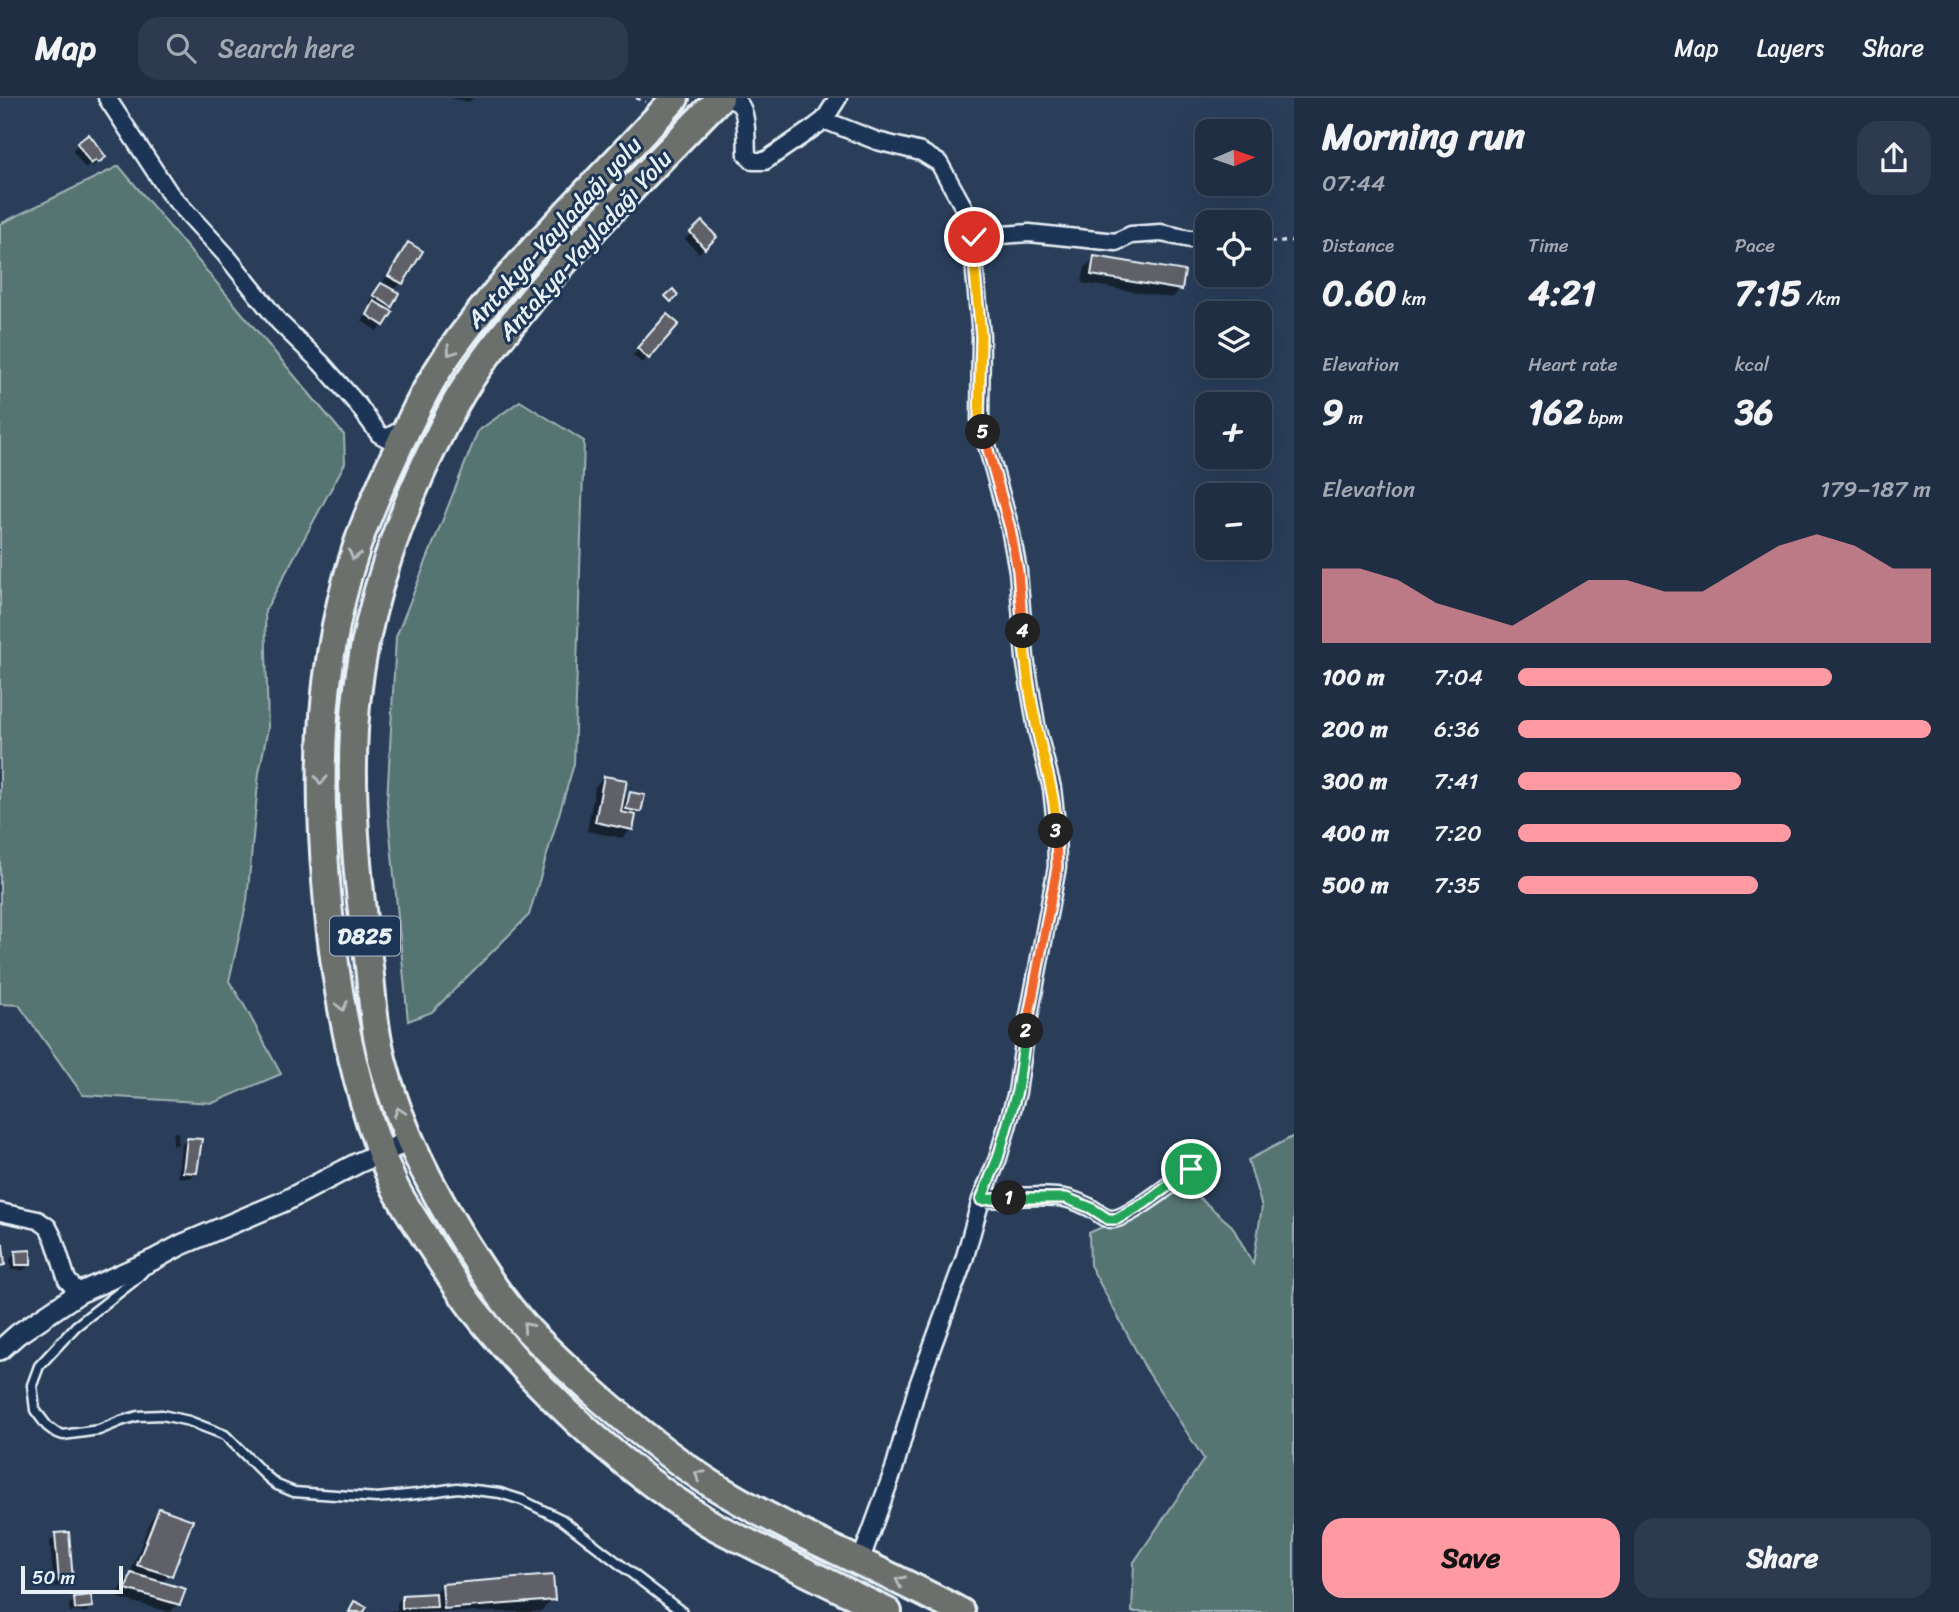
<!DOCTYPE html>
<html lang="en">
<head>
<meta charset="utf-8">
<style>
	:root { --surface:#202e44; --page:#2d3a4f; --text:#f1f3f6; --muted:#a2a8b2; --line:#3d4a5d; --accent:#ff9aa2 }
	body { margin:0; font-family:Sriracha,sans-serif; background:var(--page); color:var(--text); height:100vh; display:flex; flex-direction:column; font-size:26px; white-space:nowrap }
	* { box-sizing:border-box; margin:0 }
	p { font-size:23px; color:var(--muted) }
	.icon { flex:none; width:38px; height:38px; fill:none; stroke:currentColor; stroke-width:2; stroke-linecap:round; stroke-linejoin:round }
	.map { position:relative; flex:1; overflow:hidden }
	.drawer { display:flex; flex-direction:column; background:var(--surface); width:665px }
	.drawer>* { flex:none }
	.needle { width:46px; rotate:88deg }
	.controls { position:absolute; left:1195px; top:21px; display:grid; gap:14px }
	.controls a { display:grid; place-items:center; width:77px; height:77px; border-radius:14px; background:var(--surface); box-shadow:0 7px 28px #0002,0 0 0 2px var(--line); font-size:35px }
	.scale { position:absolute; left:21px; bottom:18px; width:102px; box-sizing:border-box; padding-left:7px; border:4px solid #e8f1f8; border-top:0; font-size:19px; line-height:24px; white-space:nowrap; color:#e8f1f8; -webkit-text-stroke:5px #1d3557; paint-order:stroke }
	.pin { position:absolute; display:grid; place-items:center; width:60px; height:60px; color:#fff; margin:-30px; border:4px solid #fff; border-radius:50%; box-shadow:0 2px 7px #0007 }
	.km { position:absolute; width:35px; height:35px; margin:-18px; border-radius:50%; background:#222; color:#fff; font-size:19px; line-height:35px; text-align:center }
	.round { display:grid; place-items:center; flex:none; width:74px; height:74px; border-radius:21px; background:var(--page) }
	.headline { display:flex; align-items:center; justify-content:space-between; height:119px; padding:0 28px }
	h1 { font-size:38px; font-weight:800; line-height:52px }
	.figures { display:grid; grid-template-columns:repeat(3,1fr); gap:10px; height:119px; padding:7px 28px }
	.figures div { display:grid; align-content:center }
	.figures b { font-size:35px; font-weight:800 }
	.figures small { font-size:19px; font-weight:400 }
	.figures p { font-size:19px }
	.chart { height:196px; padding:14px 28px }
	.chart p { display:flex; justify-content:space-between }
	.chart svg { width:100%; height:126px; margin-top:7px; fill:var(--accent); opacity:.7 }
	.primary-button { display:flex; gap:14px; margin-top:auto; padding:14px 28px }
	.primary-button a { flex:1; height:80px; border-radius:21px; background:var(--accent); color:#111; font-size:28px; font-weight:800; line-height:80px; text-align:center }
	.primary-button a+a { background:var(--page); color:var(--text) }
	ul { padding:0 28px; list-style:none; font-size:23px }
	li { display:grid; grid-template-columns:112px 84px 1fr; align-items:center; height:52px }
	li i { height:18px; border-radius:9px; background:var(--accent) }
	header { display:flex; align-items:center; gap:42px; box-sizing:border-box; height:98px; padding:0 35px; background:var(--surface); border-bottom:2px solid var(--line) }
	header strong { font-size:33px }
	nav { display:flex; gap:38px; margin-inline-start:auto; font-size:24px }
	.search { width:490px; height:63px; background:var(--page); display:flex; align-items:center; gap:18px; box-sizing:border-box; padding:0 24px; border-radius:21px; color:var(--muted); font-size:26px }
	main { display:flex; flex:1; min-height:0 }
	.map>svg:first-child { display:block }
	.green { fill:#567472; stroke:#9fb2b5; stroke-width:2 }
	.shadow { fill:#0007 }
	.building { fill:#5e6068; stroke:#e8f1f8; stroke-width:2 }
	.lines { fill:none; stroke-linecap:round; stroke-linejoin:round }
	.service-casing { stroke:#e8f1f8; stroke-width:13 }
	.minor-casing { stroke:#e8f1f8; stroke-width:21 }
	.tertiary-casing { stroke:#e8f1f8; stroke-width:24 }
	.trunk-casing { stroke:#e8f1f8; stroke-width:32 }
	.path { stroke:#e8f1f8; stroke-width:2.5; stroke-dasharray:5 5; stroke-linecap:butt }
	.service { stroke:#1d3557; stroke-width:8 }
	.minor { stroke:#1d3557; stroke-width:16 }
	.tertiary { stroke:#1d3557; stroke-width:19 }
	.trunk { stroke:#6c706d; stroke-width:26 }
	.oneway { stroke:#b6bdc0 }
	.split-1-casing { stroke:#fff; stroke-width:14 }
	.split-2-casing { stroke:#fff; stroke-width:14 }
	.split-3-casing { stroke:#fff; stroke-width:14 }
	.split-4-casing { stroke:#fff; stroke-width:14 }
	.split-5-casing { stroke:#fff; stroke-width:14 }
	.split-6-casing { stroke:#fff; stroke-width:14 }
	.split-1 { stroke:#22a559; stroke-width:9 }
	.split-2 { stroke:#22a559; stroke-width:9 }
	.split-3 { stroke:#f0652b; stroke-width:9 }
	.split-4 { stroke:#f5b400; stroke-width:9 }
	.split-5 { stroke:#f0652b; stroke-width:9 }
	.split-6 { stroke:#f5b400; stroke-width:9 }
	.labels { text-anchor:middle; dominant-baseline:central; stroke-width:6; stroke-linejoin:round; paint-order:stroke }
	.shield { fill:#1d3557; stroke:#abb9c8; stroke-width:2 }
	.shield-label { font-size:23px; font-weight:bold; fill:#e8f1f8 }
	.street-label { font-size:24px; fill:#e8f1f8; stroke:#1d3557 }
</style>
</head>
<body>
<header>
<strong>Map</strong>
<div class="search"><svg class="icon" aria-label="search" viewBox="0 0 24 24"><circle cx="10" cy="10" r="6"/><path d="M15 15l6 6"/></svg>Search here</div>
<nav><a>Map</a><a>Layers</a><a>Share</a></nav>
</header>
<main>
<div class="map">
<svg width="1294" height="1514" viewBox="0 0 1294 1514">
	<rect width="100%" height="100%" fill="#2a3e5a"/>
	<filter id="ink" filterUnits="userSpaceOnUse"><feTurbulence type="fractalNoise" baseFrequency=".0143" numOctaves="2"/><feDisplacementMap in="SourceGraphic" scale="14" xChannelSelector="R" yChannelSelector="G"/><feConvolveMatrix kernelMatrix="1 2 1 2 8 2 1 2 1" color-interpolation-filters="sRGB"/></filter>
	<g filter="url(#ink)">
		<path class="green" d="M119,68L344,337L345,365L265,513L268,630L259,675L247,803L229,883L243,905L281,976L213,1005L83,997L19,907L0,906V126Z
			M520,303L584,343L574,666L529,817L432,914L408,923L387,704L396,539L478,333Z
			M1294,1038V1514H1132L1134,1464L1204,1361L1146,1271L1090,1167L1089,1135L1188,1090L1232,1128L1253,1166L1262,1109L1248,1062Z"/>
		<path class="shadow" d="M450,0H473L469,4Z
			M88,38L103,58L92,69L90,66L85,70L72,52Z
			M702,125L715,139L699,155L685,141Z
			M408,147L401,185L395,191L383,184L402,152Z
			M1094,160L1181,191L1172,200L1082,185L1085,169Z
			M382,187L397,196L386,212L383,227L377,233L362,223L373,206L369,204Z
			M662,224L648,259L642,265L633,257Z
			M604,679L621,705L630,696L639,713L634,719L632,731L622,740L587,733L595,689Z
			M175,1034H178V1046L173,1048V1037Z
			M187,1042L196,1075L190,1080L178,1079L181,1047Z
			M16,1155L30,1166L24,1172H11L10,1161Z
			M160,1412L170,1477L161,1486L178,1506L170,1514L118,1500L122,1486L131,1477L130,1476L151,1421Z
			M56,1437L71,1482L66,1488L54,1489L50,1443Z
			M443,1487L553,1501L541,1513L534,1514H374L397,1512V1505L402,1499L433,1497Z
			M75,1501L91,1508L86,1514H70L69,1507Z"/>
		<path class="building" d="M89,36L106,59L98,65L96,62L91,66L77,45Z
			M702,123L717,139L705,151L690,134Z
			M408,144L423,153L403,186L388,178Z
			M1094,158L1185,173L1182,192L1091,177Z
			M381,185L399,195L392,209L373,197Z
			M673,191L678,197L671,204L665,198Z
			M374,203L393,214L384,228L367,217Z
			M667,216L679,226L649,261L637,250Z
			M604,678L627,682L621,714L636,717L633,732L595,724Z
			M630,694L645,697L641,714L626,711Z
			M187,1040L202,1041L197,1075L183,1074Z
			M3,1146L5,1167L0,1168V1147Z
			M31,1152V1167H16L15,1153Z
			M159,1410L193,1422L172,1478L137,1467Z
			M69,1434L73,1483L59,1484L55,1435Z
			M131,1475L186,1491L180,1507L126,1491Z
			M553,1477L555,1502L444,1511L442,1486Z
			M436,1495L437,1509L402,1510V1497Z
			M91,1497L93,1509L75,1511L74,1499Z
			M354,1503L367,1509L364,1514H349Z"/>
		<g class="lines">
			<g class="service-casing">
				<path id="service" d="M143,1174L135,1182L76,1228L39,1268L32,1287L35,1312L47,1328L55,1334L63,1337L99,1332L121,1323L138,1318L162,1317L189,1323L225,1337L265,1377L277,1387L294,1394L377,1400L417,1396L457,1390L500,1395L522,1402L561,1421L682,1514"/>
			</g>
			<g class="minor-casing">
				<path id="minor" d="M107,0L170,96L225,156L279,224L321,265L358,307L379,336L386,340L405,330
					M723,0C728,1 735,2 739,6C748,14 746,45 747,57L753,63H765L816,28L824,22L838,0
					M824,22L877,43L921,54L939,65L963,108L974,139L975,175L981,238L980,322L1010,430L1018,473L1025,560L1037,632L1052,690L1056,726L1057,769L1025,939L1017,994L998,1060L981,1102L964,1162L918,1287L894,1371L860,1464
					M974,139L1029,135L1116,144L1131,137L1161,135L1190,141H1208
					M981,1102C1001,1099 1050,1096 1069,1101C1076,1103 1083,1106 1089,1109C1097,1113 1104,1122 1113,1121C1129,1120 1176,1082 1191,1071
					M0,1114L38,1122L48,1129L54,1141L67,1182L79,1195"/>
			</g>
			<g class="tertiary-casing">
				<path id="tertiary" d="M0,1252L18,1236L79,1195L153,1162L181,1147L285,1103L358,1065L409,1043"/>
			</g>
			<g class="trunk-casing">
				<path id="trunk" d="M675,0C612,70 543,135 485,208C469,228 453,248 440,269C423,295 410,324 397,352C382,384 368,415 357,448C326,540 318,640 323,736C329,854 346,976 393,1085C402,1105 416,1123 427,1142C442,1165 457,1190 474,1212C538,1292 616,1365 703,1421C718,1431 736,1439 753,1447C797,1470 843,1492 888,1514
					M720,0C657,64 594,128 536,196C510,228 482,261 461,296C446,321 434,347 422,373C385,455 359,542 354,632C350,705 357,780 367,852C371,880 372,909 377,938C390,1008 421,1071 457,1132C479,1168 501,1202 529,1233C549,1254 571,1274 592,1293C630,1327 669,1359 713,1387C792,1436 879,1470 961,1514"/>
			</g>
			<path class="path" d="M636,0L646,4
				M1260,144L1294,143"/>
			<use href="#service" class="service"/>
			<use href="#minor" class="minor"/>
			<use href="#tertiary" class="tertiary"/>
			<use href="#trunk" class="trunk"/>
		</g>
		<defs><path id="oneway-chevron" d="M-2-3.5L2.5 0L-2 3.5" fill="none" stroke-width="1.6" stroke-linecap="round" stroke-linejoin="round" transform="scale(1.75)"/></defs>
		<g class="oneway">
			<use href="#oneway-chevron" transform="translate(451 253) rotate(126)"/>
			<use href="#oneway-chevron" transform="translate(354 457) rotate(106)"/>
			<use href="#oneway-chevron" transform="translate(321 682) rotate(92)"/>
			<use href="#oneway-chevron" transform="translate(342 908) rotate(79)"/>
			<use href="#oneway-chevron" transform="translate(399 1014) rotate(-109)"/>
			<use href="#oneway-chevron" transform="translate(527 1229) rotate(-131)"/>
			<use href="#oneway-chevron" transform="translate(699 1377) rotate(-146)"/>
			<use href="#oneway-chevron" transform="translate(900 1483) rotate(-155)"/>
		</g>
	</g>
	<g class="lines" filter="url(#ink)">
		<g class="split-1-casing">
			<path id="split-1" d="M1009,1100H1066L1091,1110L1108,1121H1117L1145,1105L1191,1071"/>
		</g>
		<g class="split-2-casing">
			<path id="split-2" d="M1009,1100L981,1102L998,1060L1017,993L1026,933"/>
		</g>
		<g class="split-3-casing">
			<path id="split-3" d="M1026,933L1057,769L1056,733"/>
		</g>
		<g class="split-4-casing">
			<path id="split-4" d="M1023,533C1025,566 1030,598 1037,631C1044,665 1056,697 1056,733"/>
		</g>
		<g class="split-5-casing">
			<path id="split-5" d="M983,334L1010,430L1018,473L1023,533"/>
		</g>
		<g class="split-6-casing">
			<path id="split-6" d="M974,139L975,175L981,238L979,322L983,334"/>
		</g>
		<use href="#split-1" class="split-1"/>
		<use href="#split-2" class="split-2"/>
		<use href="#split-3" class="split-3"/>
		<use href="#split-4" class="split-4"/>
		<use href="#split-5" class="split-5"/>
		<use href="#split-6" class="split-6"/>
	</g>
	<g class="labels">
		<rect class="shield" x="330" y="818.5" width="70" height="39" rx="5"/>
		<g class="shield-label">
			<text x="365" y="838">D825</text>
		</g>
		<g class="street-label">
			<text transform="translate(554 134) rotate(-48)">Antakya-Yayladağı yolu</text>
			<text transform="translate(585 147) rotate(-48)">Antakya-Yayladağı Yolu</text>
		</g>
	</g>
</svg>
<div class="controls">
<a><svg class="needle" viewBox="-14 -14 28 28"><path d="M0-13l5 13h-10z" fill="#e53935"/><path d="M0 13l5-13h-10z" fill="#a2a8b2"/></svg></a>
<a><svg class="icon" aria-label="locate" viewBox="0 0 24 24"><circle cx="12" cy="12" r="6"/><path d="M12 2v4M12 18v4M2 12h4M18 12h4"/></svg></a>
<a><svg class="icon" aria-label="layers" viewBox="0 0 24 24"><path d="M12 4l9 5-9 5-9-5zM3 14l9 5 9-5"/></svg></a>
<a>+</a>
<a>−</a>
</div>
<div class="scale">50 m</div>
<div class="pin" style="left:1191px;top:1071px;background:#1e9e55"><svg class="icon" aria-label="arrive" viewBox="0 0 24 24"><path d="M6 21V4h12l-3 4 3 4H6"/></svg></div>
<div class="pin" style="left:974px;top:139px;background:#d93025"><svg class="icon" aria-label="check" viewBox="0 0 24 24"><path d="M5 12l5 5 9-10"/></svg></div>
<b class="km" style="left:1009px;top:1100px">1</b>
<b class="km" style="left:1026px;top:933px">2</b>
<b class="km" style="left:1056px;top:733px">3</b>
<b class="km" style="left:1023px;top:533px">4</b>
<b class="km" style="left:983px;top:334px">5</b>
</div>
<section class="drawer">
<div class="headline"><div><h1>Morning run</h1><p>07:44</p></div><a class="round"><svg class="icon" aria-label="share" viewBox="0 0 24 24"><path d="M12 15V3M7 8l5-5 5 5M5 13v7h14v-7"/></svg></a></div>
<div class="figures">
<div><p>Distance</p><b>0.60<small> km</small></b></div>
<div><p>Time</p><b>4:21</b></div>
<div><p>Pace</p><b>7:15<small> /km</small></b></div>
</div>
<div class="figures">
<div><p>Elevation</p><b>9<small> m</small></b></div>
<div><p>Heart rate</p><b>162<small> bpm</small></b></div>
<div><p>kcal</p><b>36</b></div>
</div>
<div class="chart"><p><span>Elevation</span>179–187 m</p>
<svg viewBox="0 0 160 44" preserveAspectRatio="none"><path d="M0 44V18L10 18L20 22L30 30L40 34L50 38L60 30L70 22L80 22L90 26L100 26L110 18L120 10L130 6L140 10L150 18L160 18V44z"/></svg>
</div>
<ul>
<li><b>100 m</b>7:04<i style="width:76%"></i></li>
<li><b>200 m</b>6:36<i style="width:100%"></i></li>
<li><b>300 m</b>7:41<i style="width:54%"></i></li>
<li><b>400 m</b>7:20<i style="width:66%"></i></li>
<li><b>500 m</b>7:35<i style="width:58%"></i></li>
</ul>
<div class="primary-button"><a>Save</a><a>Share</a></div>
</section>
</main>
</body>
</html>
